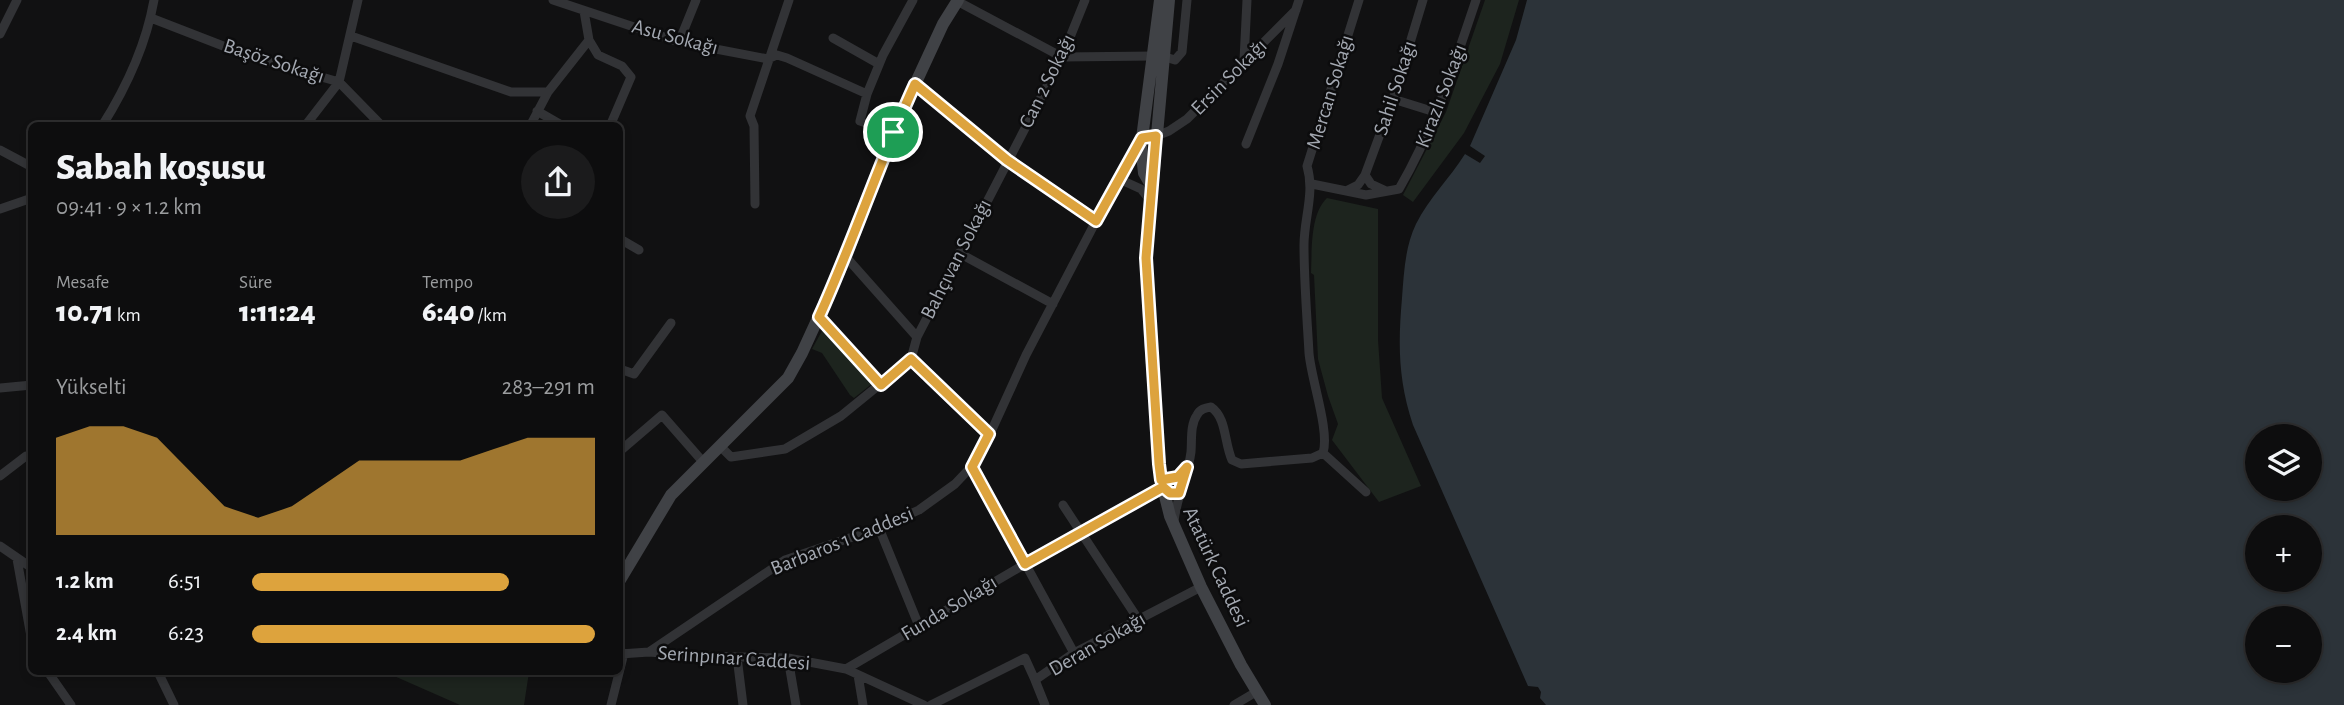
<!DOCTYPE html>
<html lang="tr">
<head>
<meta charset="utf-8">
<style>
	:root { --surface:#0d0d0e; --page:#1b1b1c; --text:#f1f3f6; --muted:#9a9c9e; --line:#2d2d2e; --accent:#dda33d }
	body { margin:0; font-family:"Alegreya Sans",sans-serif; background:var(--page); color:var(--text); height:100vh; display:flex; flex-direction:column; font-size:26px; white-space:nowrap }
	* { box-sizing:border-box; margin:0 }
	p { font-size:23px; color:var(--muted) }
	.icon { flex:none; width:38px; height:38px; fill:none; stroke:currentColor; stroke-width:2; stroke-linecap:round; stroke-linejoin:round }
	.map { position:relative; flex:1; overflow:hidden }
	.details { position:absolute; left:28px; top:122px; width:595px; height:553px; display:flex; flex-direction:column; background:var(--surface); border-radius:10px; box-shadow:0 4px 10px #0003,0 0 0 2px var(--line) }
	.details>* { flex:none }
	.tools { position:absolute; left:2245px; top:424px; display:grid; gap:14px }
	.tools a { display:grid; place-items:center; width:77px; height:77px; border-radius:50%; background:var(--surface); box-shadow:0 4px 10px #0003,0 0 0 2px var(--line); font-size:35px }
	.pin { position:absolute; display:grid; place-items:center; width:60px; height:60px; color:#fff; margin:-30px; border:4px solid #fff; border-radius:50%; box-shadow:0 2px 7px #0007 }
	.round { display:grid; place-items:center; flex:none; width:74px; height:74px; border-radius:37px; background:var(--page) }
	.headline { display:flex; align-items:center; justify-content:space-between; height:119px; padding:0 28px }
	h1 { font-size:38px; font-weight:800; line-height:52px }
	.figures { display:grid; grid-template-columns:repeat(3,1fr); gap:10px; height:119px; padding:7px 28px }
	.figures div { display:grid; align-content:center }
	.figures b { font-size:30px; font-weight:800 }
	.figures small { font-size:19px; font-weight:400 }
	.figures p { font-size:19px }
	.chart { height:196px; padding:14px 28px }
	.chart p { display:flex; justify-content:space-between }
	.chart svg { width:100%; height:126px; margin-top:7px; fill:var(--accent); opacity:.7 }
	ul { padding:0 28px; list-style:none; font-size:23px }
	li { display:grid; grid-template-columns:112px 84px 1fr; align-items:center; height:52px }
	li i { height:18px; border-radius:9px; background:var(--accent) }
	.map>svg:first-child { display:block }
	.green { fill:#1d241e }
	.water { fill:#2c3339; fill-rule:evenodd }
	.lines { fill:none; stroke-linecap:round; stroke-linejoin:round }
	.street { stroke:#323336; stroke-width:9 }
	.secondary { stroke:#404246; stroke-width:12 }
	.route-casing { stroke:#fff; stroke-width:14 }
	.route { stroke:#dda33d; stroke-width:9 }
	.labels { text-anchor:middle; dominant-baseline:central; stroke-width:5; stroke-linejoin:round; paint-order:stroke }
	.street-label { font-size:21px; fill:#a3a8b1; stroke:#0c0c0d }
</style>
</head>
<body>
<div class="map">
<svg width="2344" height="705" viewBox="0 0 2344 705">
	<rect width="100%" height="100%" fill="#111112"/>
	<path class="green" d="M1485,0H1519L1500,64L1464,133L1413,202L1403,195L1446,112Z
		M1327,198L1378,209V340L1382,398L1421,486L1379,502L1332,440L1338,424L1328,396L1318,359L1314,275L1311,273C1312,250 1310,214 1327,198Z
		M823,329L873,383L854,398L850,395L822,353L812,349Z
		M385,672H529L524,705H460Z"/>
	<path class="water" d="M1527,0H2344V705H1546L1540,698L1541,692L1538,687L1528,686L1413,425C1398,380 1398,344 1402,298C1404,272 1405,247 1416,224C1429,198 1450,178 1465,154L1480,163L1485,156L1470,146L1516,40ZM2258,436H2310V488H2258ZM2258,527H2310V579H2258ZM2258,618H2310V670H2258Z"/>
	<g class="lines">
		<path class="street" d="M553,0L679,42L768,59L777,55L787,58L867,94
			M957,1L1062,57L1154,56
			M151,18L249,56L339,82L382,126
			M0,34L17,0
			M351,36L511,92H548
			M833,38L879,64
			M589,40L598,55L622,66L631,77L610,126
			M679,42L696,0
			M1165,57L1175,60L1182,52L1187,0
			M1244,60L1247,0
			M915,84L1007,160L1096,221
			M1393,99L1438,113
			M537,111L563,126
			M102,126C126,88 146,45 154,0
			M305,126L339,82L358,0
			M530,126L548,92L589,40L584,11
			M893,132L860,121L867,94L883,55L913,0
			M1156,136L1169,131L1187,119L1296,10
			M1246,144L1278,64L1299,0
			M0,150L32,167
			M1365,175L1371,184L1384,190
			M1119,179L1141,189L1150,200
			M1312,184L1366,195L1399,189C1434,129 1454,65 1476,0
			M1346,191L1358,185L1365,175L1393,99L1423,0
			M755,204L754,126L750,116L789,0
			M0,209L32,198
			M620,239L639,250
			M959,253L1053,304
			M846,257L917,337
			M819,317L881,385
			M911,359L917,337L1062,57L1085,0
			M911,359L990,434
			M620,369L634,374L671,323
			M0,388L32,385
			M721,447L731,457L785,449L841,416L911,359
			M620,451L662,415L704,463
			M1323,453C1330,431 1311,379 1309,353C1307,317 1304,281 1304,245C1304,218 1315,193 1307,166L1359,0
			M1323,453L1366,492
			M972,466L1074,653
			M0,476L26,456H32
			M1161,480L1179,477L1186,468
			M1063,505L1138,619
			M1174,522C1176,498 1188,476 1191,452C1192,440 1190,425 1197,415C1200,409 1205,408 1211,407C1227,418 1224,443 1232,460L1241,464L1312,458L1323,453
			M879,528L919,626
			M0,546L32,568
			M17,559L32,642
			M649,652L785,560L879,528L919,510L955,484L972,466L990,434L1026,355L1096,221L1141,141
			M620,654L649,652L699,656L788,658L846,669L924,705
			M737,657L743,705
			M788,658L796,705
			M846,669L1025,564L1162,487L1170,493H1179
			M48,672L71,705
			M158,672L174,705
			M858,675L863,705
			M1035,680L1045,705
			M611,705L624,653
			M931,705L1025,658L1035,680L1074,653L1201,587
			M1234,705L1256,692"/>
		<path class="secondary" d="M1169,0L1146,258L1150,339L1161,480L1170,516L1201,587L1241,665L1265,705
			M1151,185L1144,173L1141,146L1160,0
			M620,580L671,495L788,378L802,353L846,257L893,132L943,24L958,0"/>
	</g>
	<g class="lines">
		<g class="route-casing">
			<path id="route" d="M915,84L1007,160L1096,221L1142,138L1156,136L1146,258L1159,464L1161,480L1178,477L1187,467L1179,493H1170L1163,487L1025,564L972,467L989,434L911,359L881,385L819,317C854,240 880,160 915,84Z"/>
		</g>
		<use href="#route" class="route"/>
	</g>
	<g class="labels">
		<g class="street-label">
			<text transform="translate(675 37) rotate(15)">Asu Sokağı</text>
			<text transform="translate(274 61) rotate(18)">Başöz Sokağı</text>
			<text transform="translate(1229 77) rotate(-45)">Ersin Sokağı</text>
			<text transform="translate(1047 81) rotate(-64)">Can 2 Sokağı</text>
			<text transform="translate(1395 88) rotate(-72)">Sahil Sokağı</text>
			<text transform="translate(1330 92) rotate(-73)">Mercan Sokağı</text>
			<text transform="translate(1441 96) rotate(-69)">Kirazlı Sokağı</text>
			<text transform="translate(956 259) rotate(-63)">Bahçıvan Sokağı</text>
			<text transform="translate(842 541) rotate(-22)">Barbaros 1 Caddesi</text>
			<text transform="translate(1216 567) rotate(65)">Atatürk Caddesi</text>
			<text transform="translate(949 608) rotate(-31)">Funda Sokağı</text>
			<text transform="translate(1097 644) rotate(-30)">Deran Sokağı</text>
			<text transform="translate(734 658) rotate(4)">Serinpınar Caddesi</text>
		</g>
	</g>
</svg>
<div class="tools">
<a><svg class="icon" aria-label="layers" viewBox="0 0 24 24"><path d="M12 4l9 5-9 5-9-5zM3 14l9 5 9-5"/></svg></a>
<a>+</a>
<a>−</a>
</div>
<div class="pin" style="left:893px;top:132px;background:#1e9e55"><svg class="icon" aria-label="arrive" viewBox="0 0 24 24"><path d="M6 21V4h12l-3 4 3 4H6"/></svg></div>
<section class="details">
<div class="headline"><div><h1>Sabah koşusu</h1><p>09:41 · 9 × 1.2 km</p></div><a class="round"><svg class="icon" aria-label="share" viewBox="0 0 24 24"><path d="M12 15V3M7 8l5-5 5 5M5 13v7h14v-7"/></svg></a></div>
<div class="figures">
<div><p>Mesafe</p><b>10.71<small> km</small></b></div>
<div><p>Süre</p><b>1:11:24</b></div>
<div><p>Tempo</p><b>6:40<small> /km</small></b></div>
</div>
<div class="chart"><p><span>Yükselti</span>283–291 m</p>
<svg viewBox="0 0 160 44" preserveAspectRatio="none"><path d="M0 44V10L10 6L20 6L30 10L40 22L50 34L60 38L70 34L80 26L90 18L100 18L110 18L120 18L130 14L140 10L150 10L160 10V44z"/></svg>
</div>
<ul>
<li><b>1.2 km</b>6:51<i style="width:75%"></i></li>
<li><b>2.4 km</b>6:23<i style="width:100%"></i></li>
</ul>
</section>
</div>
</body>
</html>
